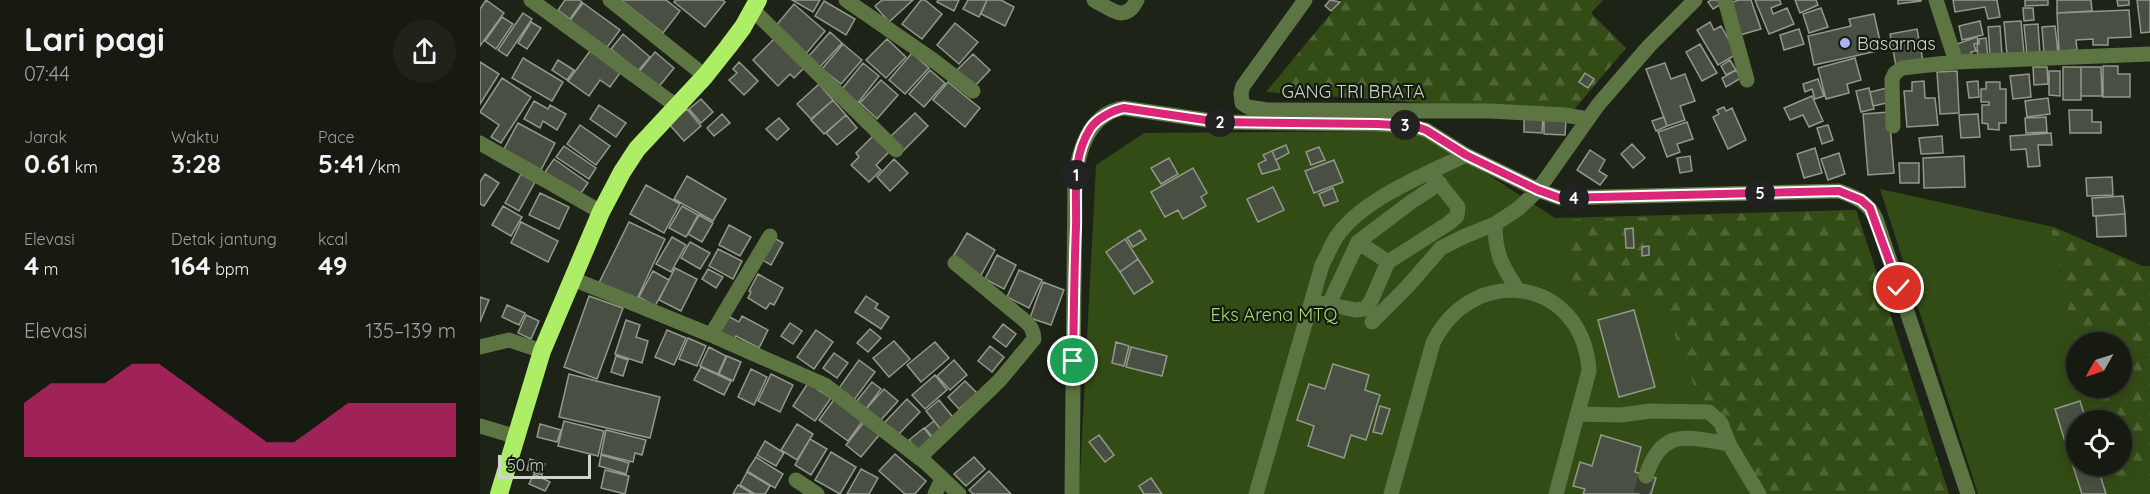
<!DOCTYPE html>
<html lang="id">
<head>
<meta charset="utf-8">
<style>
	:root { --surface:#161a11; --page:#1f231a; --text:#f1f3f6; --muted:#9ea19f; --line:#353831; --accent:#db2777 }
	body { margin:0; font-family:Quicksand,sans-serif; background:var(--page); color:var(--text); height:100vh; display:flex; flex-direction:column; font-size:22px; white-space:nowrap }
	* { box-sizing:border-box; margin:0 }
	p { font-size:20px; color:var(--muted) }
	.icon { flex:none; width:33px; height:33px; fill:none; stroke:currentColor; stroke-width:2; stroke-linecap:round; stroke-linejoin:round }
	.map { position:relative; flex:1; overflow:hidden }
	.sheet { display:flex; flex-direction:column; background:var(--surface); width:480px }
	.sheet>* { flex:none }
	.needle { width:39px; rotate:231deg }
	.fabs { position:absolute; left:1586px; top:332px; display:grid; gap:12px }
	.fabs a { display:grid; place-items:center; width:66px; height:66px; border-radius:50%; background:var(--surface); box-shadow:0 3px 15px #0003,0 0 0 2px var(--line); font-size:30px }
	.scale { position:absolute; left:18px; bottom:15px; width:93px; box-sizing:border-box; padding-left:6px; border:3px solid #d0d4cc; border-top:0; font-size:16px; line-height:21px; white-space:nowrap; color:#d0d4cc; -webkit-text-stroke:4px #141a0e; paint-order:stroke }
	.pin { position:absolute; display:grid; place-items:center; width:51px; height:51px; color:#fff; margin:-26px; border:3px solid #fff; border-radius:50%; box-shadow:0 2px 6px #0007 }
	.km { position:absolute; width:30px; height:30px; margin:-15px; border-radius:50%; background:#222; color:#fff; font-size:16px; line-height:30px; text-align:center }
	.round { display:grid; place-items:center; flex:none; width:63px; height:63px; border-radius:32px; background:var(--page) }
	.summary { display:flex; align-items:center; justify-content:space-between; height:102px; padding:0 24px }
	h1 { font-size:33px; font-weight:700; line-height:45px }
	.stats { display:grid; grid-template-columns:repeat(3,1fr); gap:9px; height:102px; padding:6px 24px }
	.stats div { display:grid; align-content:center }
	.stats b { font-size:26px; font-weight:700 }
	.stats small { font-size:16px; font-weight:400 }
	.stats p { font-size:16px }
	.chart { height:168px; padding:12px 24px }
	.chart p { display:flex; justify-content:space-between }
	.chart svg { width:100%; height:108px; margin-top:6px; fill:var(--accent); opacity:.7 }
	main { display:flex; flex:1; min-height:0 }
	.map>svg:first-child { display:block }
	.green { fill:#334c15; fill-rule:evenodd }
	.forest { fill:url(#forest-firs) }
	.building { fill:#495043; stroke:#91998a; stroke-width:1.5 }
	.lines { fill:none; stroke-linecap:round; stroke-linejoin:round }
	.minor-tunnel { stroke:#383e32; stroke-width:15; stroke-dasharray:15 8; stroke-linecap:butt }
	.minor { stroke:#5c7542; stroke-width:15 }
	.highway { stroke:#aeed66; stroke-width:18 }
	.route-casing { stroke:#fff; stroke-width:12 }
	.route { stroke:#db2777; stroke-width:8 }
	.poi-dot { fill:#aab0fb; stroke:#141a0e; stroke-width:2 }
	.labels { text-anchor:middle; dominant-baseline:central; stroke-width:4.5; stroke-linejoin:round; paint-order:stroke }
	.poi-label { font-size:18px; fill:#d0d4cc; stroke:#141a0e; text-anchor:start }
	.street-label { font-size:18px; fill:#d0d4cc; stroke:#141a0e }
	.park-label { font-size:18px; fill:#a7db70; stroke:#141a0e }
</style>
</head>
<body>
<main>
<section class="sheet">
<div class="summary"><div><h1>Lari pagi</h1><p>07:44</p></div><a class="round"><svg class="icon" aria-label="share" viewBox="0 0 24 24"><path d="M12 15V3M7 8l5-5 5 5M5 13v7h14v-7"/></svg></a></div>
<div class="stats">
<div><p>Jarak</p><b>0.61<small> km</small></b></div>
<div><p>Waktu</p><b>3:28</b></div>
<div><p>Pace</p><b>5:41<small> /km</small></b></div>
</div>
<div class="stats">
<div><p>Elevasi</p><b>4<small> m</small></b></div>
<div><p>Detak jantung</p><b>164<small> bpm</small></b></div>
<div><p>kcal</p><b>49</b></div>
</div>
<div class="chart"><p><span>Elevasi</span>135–139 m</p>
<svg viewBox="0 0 160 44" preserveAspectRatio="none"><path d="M0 44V22L10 14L20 14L30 14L40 6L50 6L60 14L70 22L80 30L90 38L100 38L110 30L120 22L130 22L140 22L150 22L160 22V44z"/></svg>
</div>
</section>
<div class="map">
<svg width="1670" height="494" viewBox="0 0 1670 494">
	<defs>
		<pattern id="forest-firs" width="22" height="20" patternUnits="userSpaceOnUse" patternTransform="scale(1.5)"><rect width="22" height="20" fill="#334c15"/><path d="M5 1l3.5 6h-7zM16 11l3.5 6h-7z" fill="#506536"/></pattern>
	</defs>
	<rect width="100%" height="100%" fill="#1d2317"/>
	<path class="green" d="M941,131L1075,218L1376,210L1469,494H599L616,165L664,133Z
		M1400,189L1574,227L1663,266H1670V494H1498ZM1596,342H1641V387H1596ZM1596,420H1641V465H1596Z"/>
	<path class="forest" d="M862,0H1123L1111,13L1146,48L1091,113L786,92Z
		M1376,210L1469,494H1284L1219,398L1182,302L1095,294L1082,220Z
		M1571,228L1659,267H1670V481L1625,480L1622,465H1641V420H1612L1605,387H1641V342H1596V345Z"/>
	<path class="building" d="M6,0L24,13L0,46V9Z
		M85,0H99L102,2L90,19L78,10Z
		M141,0H186L200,11L183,33Z
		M196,0H243L245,2L225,27L194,2Z
		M312,0H340L333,12Z
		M402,0H433L409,22L395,6Z
		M441,0H445L462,14L442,39L422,24Z
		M458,0H479L474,11L457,2Z
		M488,0H507L499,17L483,9Z
		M507,0H521L534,7L525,26L501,14Z
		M850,0L860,2L851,11L845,6Z
		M1231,0H1241L1243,3L1233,9L1228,2Z
		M1259,0H1271L1281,29L1260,35L1249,3Z
		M1275,0H1300L1301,4L1291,8L1293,14L1307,8L1314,24L1289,34Z
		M1315,0H1336L1338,5L1320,13Z
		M1418,0H1441V1L1418,4Z
		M1473,0H1517L1520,17L1508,19L1505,7L1475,12Z
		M1545,0H1568V5L1545,6Z
		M1577,0H1611L1612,11L1577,13Z
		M1637,0H1649V5L1638,6Z
		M1657,0H1670V32L1661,33Z
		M344,1L375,19L366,35L335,16Z
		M103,3L140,30L125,50L88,23Z
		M314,4L345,31L325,55L294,28Z
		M1341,8L1348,27L1329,33L1323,14Z
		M1543,8H1553L1554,20L1544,21Z
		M1649,10L1651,37L1628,38V45H1613V39L1596,40L1597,50L1579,51L1577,13Z
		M43,13L52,19L27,56L18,50Z
		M1394,14L1402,50L1334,65L1328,36L1371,26L1369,19Z
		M22,17L33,24L16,49L5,41Z
		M1500,21L1503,35L1482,40L1479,26Z
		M1541,21L1544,53L1527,55L1524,22Z
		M51,22L61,28L47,49L38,43Z
		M1230,22L1234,30L1241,26L1257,54L1238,65L1217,30Z
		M475,23L498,42L479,64L457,45Z
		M1558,24L1560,54L1547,55L1544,25Z
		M1520,26L1522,55H1510L1508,27Z
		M1575,26L1578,53L1564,54L1562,27Z
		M1319,29L1324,44L1304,50L1300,35Z
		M1437,29L1443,61L1416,66L1410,34Z
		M350,32L362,43L339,68L328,57Z
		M143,34L170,57L158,71L131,49Z
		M296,37L326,66L314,78L310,74L298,86L273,60Z
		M1497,37L1498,43L1494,44L1496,51L1491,52L1492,58L1480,55L1477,44Z
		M1506,38L1508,58L1498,59L1497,44H1499V39Z
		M407,39L426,57L406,78L386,60Z
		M363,44L382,60L361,84L342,69Z
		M1220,44L1237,73L1222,81L1206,52Z
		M110,51L140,73L130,87L120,80L109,96L88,81Z
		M175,52L194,68L177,89L158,73Z
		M432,53L449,68L425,94L409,80Z
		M493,54L510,70L493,88L476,71Z
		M43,58L83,82L72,101L32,78Z
		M1375,58L1381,80L1367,84L1369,93L1346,99L1338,68Z
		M78,60L94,70L87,80L72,70Z
		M1250,60L1256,70L1246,75L1241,66Z
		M0,62L19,74L0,104Z
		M259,62L278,81L264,95L249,80L257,73L253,69Z
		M383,63L399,76L378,103L362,89Z
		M1185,63L1191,79L1205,74L1215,101L1200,106L1205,120L1187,126L1166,69Z
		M1623,66H1638V74H1650V97H1623Z
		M1553,67H1567L1568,84L1554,85Z
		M1583,67H1601V100H1583Z
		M1601,67H1621L1622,96H1601Z
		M450,70L465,83L444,107L429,94Z
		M1256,70L1261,78L1246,87L1242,78Z
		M1477,71L1479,113L1460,114L1457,72Z
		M1569,71H1580V96L1569,95Z
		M1105,73L1114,79L1108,88L1099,82Z
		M1549,74L1551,97L1533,99L1530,76Z
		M22,78L51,97L21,143L11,137L19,125L0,112Z
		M1338,79L1344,96L1335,99L1332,89L1325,92L1323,84Z
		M401,80L418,95L397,119L380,103Z
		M1444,81L1445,98H1455L1458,125L1427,127L1424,91H1432V82Z
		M1498,81L1499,97L1489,98L1487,82Z
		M468,82L500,108L485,127L453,100Z
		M1506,82H1520V89H1526V123H1519V130L1508,129V124L1502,123V105H1509V102H1501V89H1506Z
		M339,84L353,100L331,119L317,104Z
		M1389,88L1394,109L1381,112L1376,91Z
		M1407,88L1411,102L1393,106L1390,92Z
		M1332,96L1343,121L1329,127L1323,115L1310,120L1304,108Z
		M1568,98L1570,114L1547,117L1545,101Z
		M221,99L233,112L221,123L209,109Z
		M353,100L366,115L344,134L331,120Z
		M54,101L68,109L70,105L86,114L77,130L63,121L60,128L44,119Z
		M119,105L146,123L136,137L110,119Z
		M1244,107L1246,111L1252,108L1266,140L1248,149L1233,117L1239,114L1237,110Z
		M207,109L221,126L204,141L189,124Z
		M1589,110H1612V122H1621V133H1590Z
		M1409,112L1414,173L1388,175L1383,114Z
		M435,113L448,126L423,151L409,138Z
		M242,114L250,123L234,136L227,128Z
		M1498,114L1500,137L1481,138L1479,115Z
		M366,115L377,128L357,145L346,133Z
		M1044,117L1063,118L1062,133L1044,132Z
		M1184,117L1187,126L1176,131L1172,121Z
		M1566,117L1567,132L1546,133L1545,118Z
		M299,118L309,129L297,140L286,129Z
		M1064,119L1086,120L1085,135L1064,134Z
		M1207,122L1213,139L1197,144L1200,152L1187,157L1178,132Z
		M38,123L75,143L61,170L24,149Z
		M100,125L130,146L116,165L87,144Z
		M1348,125L1353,140L1342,144L1337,128Z
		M1571,133L1572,145H1558L1560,166L1548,167L1546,149L1531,150L1530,136Z
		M393,136L409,152L396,165L401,170L389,182L371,165L379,157L376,153Z
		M1462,136L1463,153L1441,154L1439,138Z
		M1152,144L1165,158L1153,168L1141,154Z
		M806,145L809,153L796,160L792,151Z
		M84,146L116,168L109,179L76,157Z
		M839,147L845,160L831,165L826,152Z
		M1335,148L1342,173L1324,178L1317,154Z
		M1110,150L1125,160L1119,171L1127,176L1120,185L1097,170Z
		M792,151L800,169L782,174L778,164L786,160L783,155Z
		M1359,153L1365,174L1348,180L1341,159Z
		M1210,156L1212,171L1200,173L1197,158Z
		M1484,156L1485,187L1444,188L1443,158Z
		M689,158L698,174L681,184L671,168Z
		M74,159L108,183L99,196L65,172Z
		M414,159L428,173L410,191L397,177Z
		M854,160L863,182L834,193L825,171Z
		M1419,163H1439V183H1420Z
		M713,168L727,193L721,197L726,206L703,219L698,210L685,217L671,192Z
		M5,174L19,183L4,206L0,204V182Z
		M41,174L55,182L39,211L25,203Z
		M207,176L246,199L233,221L194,199Z
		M1632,177L1633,195L1607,196L1606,178Z
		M166,185L200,204L184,233L150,214Z
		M793,187L804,210L778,222L767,199Z
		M853,188L858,201L844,206L839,194Z
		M60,193L89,207L79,229L49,215Z
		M1643,196L1645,214L1613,216L1612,198Z
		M23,206L42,217L31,236L12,225Z
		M202,206L218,215L206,237L189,228Z
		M1645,214L1646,236L1617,237L1616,216Z
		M219,215L233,223L222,242L208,234Z
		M41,222L78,241L68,262L31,243Z
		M149,222L185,239L156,301L119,283Z
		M249,225L271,237L260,256L239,245Z
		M1153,228L1154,248H1146L1145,229Z
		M660,230L666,239L653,247L647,238Z
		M487,233L515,250L500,277L471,260Z
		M291,236L303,243L291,265L279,258Z
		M192,237L206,245L191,272L176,264Z
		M645,239L658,259L640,272L626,252Z
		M210,242L230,253L220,269L201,258Z
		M1169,246V255L1162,256V247Z
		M238,249L262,261L253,279L229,266Z
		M517,255L536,265L524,289L505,279Z
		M658,259L673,282L654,294L640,272Z
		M195,268L217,279L201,311L179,300Z
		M228,269L243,277L236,288L222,279Z
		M539,270L562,280L549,308L527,297Z
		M173,271L189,280L175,306L159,297Z
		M278,274L303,288L294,305L290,303L286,309L268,298L271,292L269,291Z
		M563,282L584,290L571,325L550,318Z
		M109,296L143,308L117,379L84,367Z
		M386,296L398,304L395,308L409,317L401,329L375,312Z
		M0,297L9,300L0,322Z
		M27,305L45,313L39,325L22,317Z
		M1154,310L1175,387L1139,397L1118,320Z
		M46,315L59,321L51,339L38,333Z
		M248,316L259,322L262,316L288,330L279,348L256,336L254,340L240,332Z
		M146,320L160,325L156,337L168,341L162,363L135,354Z
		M310,323L322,331L313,344L301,336Z
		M523,324L536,334L526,347L513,337Z
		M390,329L401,338L388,352L377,343Z
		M187,330L206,338L194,365L175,357Z
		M336,330L353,342L334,369L317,357Z
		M208,338L226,346L217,366L199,359Z
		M414,341L430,359L409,377L393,358Z
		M455,342L469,358L441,382L427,365Z
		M636,342L649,346L644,366L632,363Z
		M510,346L524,357L512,372L498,361Z
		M229,347L246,356L238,374L220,366Z
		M651,347L687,356L682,376L646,367Z
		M354,353L368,363L357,378L343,368Z
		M136,356L148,360L143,376L131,372Z
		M247,356L261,362L253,381L239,374Z
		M379,360L395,372L374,400L359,388Z
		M474,360L487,375L470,390L457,376Z
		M853,364L889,375L885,390L900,395L886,440L871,435L864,458L828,446L834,426L817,420L829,384L845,389Z
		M221,367L251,381L244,395L214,380Z
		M271,369L287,377L274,405L258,397Z
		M89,374L180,397L170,438L79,417Z
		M291,374L313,385L300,412L278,401Z
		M455,375L467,390L445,409L432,395Z
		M485,381L497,393L479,409L468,397Z
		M392,382L401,389L385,410L376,402Z
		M328,383L351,398L335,421L313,406Z
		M404,389L418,401L400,421L386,409Z
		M355,398L384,419L368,441L339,420Z
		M427,399L440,412L417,436L404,423Z
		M459,400L476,421L463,432L446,411Z
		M1600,401L1606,420H1596V457L1590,458L1575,409Z
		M900,406L910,409L902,434L893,432Z
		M84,421L124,431L118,456L78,446Z
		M385,421L400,434L381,457L366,445Z
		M454,421L464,433L455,440L445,428Z
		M60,424L81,430L77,442L57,437Z
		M317,424L333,434L317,460L301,450Z
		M444,428L455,442L441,454L429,440Z
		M126,430L166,440L162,455L155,453L153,462L121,454Z
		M619,435L634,455L625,462L609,442Z
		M1121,435L1161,447L1155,472L1176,478L1171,494H1103L1105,489L1093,486L1100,462L1112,466Z
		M330,439L347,449L331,475L315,465Z
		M285,441L304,453L296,466L277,455Z
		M351,452L376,467L360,494L335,480Z
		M415,454L446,481L435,494H425L399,471Z
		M121,455L149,463L146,474L119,466Z
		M276,457L303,474L295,488L267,471Z
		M494,457L505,469L486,486L474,474Z
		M50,459L65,464L62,475L47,470Z
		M1596,461V465H1617L1626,494H1602L1592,463Z
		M381,469L398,478L389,494H367Z
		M125,470L149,476L145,494L121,488Z
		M509,471L531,494H493L489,490Z
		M267,472L290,486L285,494H275L260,485Z
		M54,474L70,482L65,491L49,484Z
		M671,478L682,494H664L659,486Z
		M258,485L273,494H253Z"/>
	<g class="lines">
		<path class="minor-tunnel" d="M1161,494L1166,476"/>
		<path class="minor" d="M51,0L195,105
			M130,0L225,76
			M366,0L453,60L493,91
			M614,0C631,9 645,24 657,0
			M825,0L763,86L761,93L762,103L768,107L787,110L1011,111L1085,115L1108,119
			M1245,0L1267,80
			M1456,0L1476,62
			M273,10L416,150
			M1413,126L1412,79L1415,73L1422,68L1476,62L1670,54
			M0,143L121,212
			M1015,224C1015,254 1022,266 1038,290
			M878,242L908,262
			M93,279L231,335L345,385L446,463L479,494
			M833,301L876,310L885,309L891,301L908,262L969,223L977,216L978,207L950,172
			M849,304L878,242L931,202L960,183
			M892,322L927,287L961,248L985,236L1015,224L1039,208L1058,190L1118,105L1169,46L1215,0
			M231,335L290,236
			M0,347L29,340L62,351
			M1098,414L1141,415L1171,411L1229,412L1241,423L1249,444L1279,494
			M0,426L37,437
			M439,458L520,380L554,339C554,330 550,325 544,320L475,263
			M1166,476C1182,427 1207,437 1249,444
			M316,480L337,494
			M455,494L462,479
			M592,494L595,178C599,149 610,113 644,108L739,122L897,124L934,127L946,130L986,155L1058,190L1080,198L1359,191C1376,197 1388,202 1396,219L1488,494
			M776,494L842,265C847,256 851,245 857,236C883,199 946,174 986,155
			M911,494L953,343C993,262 1103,277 1109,371L1076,494"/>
		<path class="highway" d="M19,494L62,351L121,212L142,172L157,149L225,76L248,47L263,27L278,0"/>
	</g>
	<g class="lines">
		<g class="route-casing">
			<path id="route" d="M593,361C594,316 594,272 596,227C597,194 591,159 610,129C616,119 633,110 644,108L739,122L897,124L934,126L946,130L986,155L1058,190L1080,198L1359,191L1381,200L1390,208L1419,288"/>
		</g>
		<use href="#route" class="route"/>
	</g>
	<circle class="poi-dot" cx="1365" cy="43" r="6"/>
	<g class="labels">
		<g class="poi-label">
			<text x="1377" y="43">Basarnas</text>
		</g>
		<g class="street-label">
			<text x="873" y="91">GANG TRI BRATA</text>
		</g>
		<g class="park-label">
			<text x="794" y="314">Eks Arena MTQ</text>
		</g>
	</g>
</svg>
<div class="fabs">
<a><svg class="needle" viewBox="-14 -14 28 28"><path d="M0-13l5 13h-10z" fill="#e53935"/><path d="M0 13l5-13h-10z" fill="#9ea19f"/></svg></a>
<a><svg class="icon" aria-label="locate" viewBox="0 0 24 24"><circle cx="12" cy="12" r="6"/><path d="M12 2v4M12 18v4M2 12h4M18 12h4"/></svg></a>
</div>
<div class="scale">50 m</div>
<div class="pin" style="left:593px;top:361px;background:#1e9e55"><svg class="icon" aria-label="arrive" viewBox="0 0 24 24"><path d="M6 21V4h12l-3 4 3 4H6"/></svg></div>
<div class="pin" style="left:1419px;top:288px;background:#d93025"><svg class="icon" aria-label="check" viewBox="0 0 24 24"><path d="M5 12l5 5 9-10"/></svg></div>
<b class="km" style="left:596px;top:175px">1</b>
<b class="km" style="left:740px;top:122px">2</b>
<b class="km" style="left:925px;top:125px">3</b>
<b class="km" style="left:1094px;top:198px">4</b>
<b class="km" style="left:1280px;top:193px">5</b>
</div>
</main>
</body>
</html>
